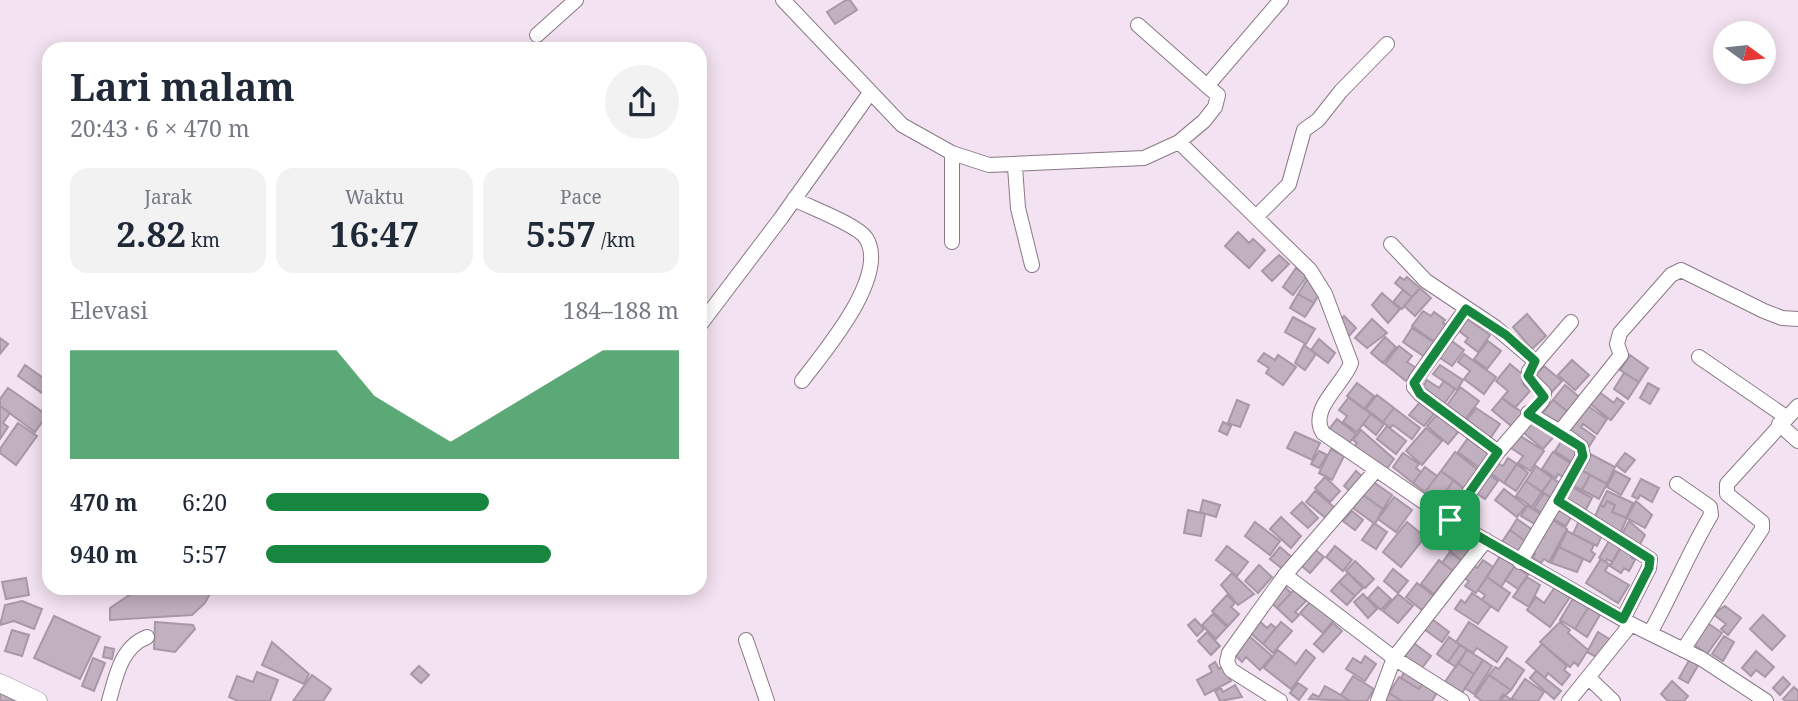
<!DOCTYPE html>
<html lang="id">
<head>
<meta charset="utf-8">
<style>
	:root { --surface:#fff; --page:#f2f2f3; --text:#1f2937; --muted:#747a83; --accent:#17863e }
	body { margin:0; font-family:"Noto Serif",serif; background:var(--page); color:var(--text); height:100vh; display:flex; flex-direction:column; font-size:26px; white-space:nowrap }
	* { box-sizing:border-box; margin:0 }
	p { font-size:23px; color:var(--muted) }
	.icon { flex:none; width:38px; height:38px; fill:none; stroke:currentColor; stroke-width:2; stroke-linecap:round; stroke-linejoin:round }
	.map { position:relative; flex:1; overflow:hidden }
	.side { position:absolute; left:42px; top:42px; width:665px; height:553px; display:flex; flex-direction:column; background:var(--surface); border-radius:21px; box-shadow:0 4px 18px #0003 }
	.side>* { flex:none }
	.needle { width:46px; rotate:105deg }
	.buttons { position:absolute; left:1713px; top:21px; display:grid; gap:14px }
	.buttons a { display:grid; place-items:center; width:63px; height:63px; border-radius:50%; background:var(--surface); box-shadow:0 4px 18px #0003; font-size:35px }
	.pin { position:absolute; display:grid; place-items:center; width:60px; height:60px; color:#fff; margin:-30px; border-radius:14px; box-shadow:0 4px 10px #0006 }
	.round { display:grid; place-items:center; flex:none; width:74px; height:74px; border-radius:37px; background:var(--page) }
	.headline { display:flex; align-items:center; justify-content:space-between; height:119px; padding:0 28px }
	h1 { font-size:38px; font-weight:700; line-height:52px }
	.metrics { display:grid; grid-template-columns:repeat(3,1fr); gap:10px; height:119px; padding:7px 28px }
	.metrics div { display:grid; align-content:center; border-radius:18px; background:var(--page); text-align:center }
	.metrics b { font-size:35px; font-weight:700 }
	.metrics small { font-size:19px; font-weight:400 }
	.metrics p { font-size:19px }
	.chart { height:196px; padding:14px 28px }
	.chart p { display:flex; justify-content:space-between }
	.chart svg { width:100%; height:126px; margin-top:7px; fill:var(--accent); opacity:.7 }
	ul { padding:0 28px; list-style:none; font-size:23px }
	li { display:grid; grid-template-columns:112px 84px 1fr; align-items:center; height:52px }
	li i { height:18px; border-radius:9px; background:var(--accent) }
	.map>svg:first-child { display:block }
	.building { fill:#c1b0bf; stroke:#a897a6; stroke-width:2 }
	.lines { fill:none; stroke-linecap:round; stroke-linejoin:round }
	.minor-casing { stroke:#897988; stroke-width:16 }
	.major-casing { stroke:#897988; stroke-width:19 }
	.minor { stroke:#fff; stroke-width:14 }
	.major { stroke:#fff; stroke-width:18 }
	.route-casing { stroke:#fff; stroke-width:14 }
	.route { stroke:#17863e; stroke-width:9 }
</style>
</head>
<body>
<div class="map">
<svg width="1798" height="701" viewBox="0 0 1798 701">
	<rect width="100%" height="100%" fill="#f3e2f1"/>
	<path class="building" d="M846,0H850L857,10L835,24L827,12Z
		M1238,232L1249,243L1253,239L1265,250L1249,268L1225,246Z
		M1279,255L1289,264L1272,281L1262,271Z
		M1296,268L1307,276L1293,295L1283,287Z
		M1309,277L1321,291L1314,303L1298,294Z
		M1400,277L1404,280L1407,277L1420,288L1412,297L1395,283Z
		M1420,288L1431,298L1415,316L1404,306Z
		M1403,290L1412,297L1402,309L1393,302Z
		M1382,293L1400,309L1388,323L1372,305Z
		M1298,294L1314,303L1305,317L1290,308Z
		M1423,311L1431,316L1434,312L1445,320L1443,323L1448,326L1439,345L1412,326Z
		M1527,314L1546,336L1532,349L1513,327Z
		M1344,316L1356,328L1348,337L1336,326Z
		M1293,317L1315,329L1306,344L1285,332Z
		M1466,318L1490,335L1478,352L1465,342L1468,338L1455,328Z
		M1372,319L1387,333L1367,348L1355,338Z
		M1412,328L1436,344L1429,360L1403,342Z
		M1385,337L1396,347L1383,363L1371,353Z
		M0,338L8,344L0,354Z
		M1319,339L1335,353L1328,363L1311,350Z
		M1449,339L1464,350L1452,366L1440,358Z
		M1488,341L1501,351L1487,369L1474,359Z
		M1304,345L1316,354L1305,370L1295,363Z
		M1399,346L1412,356L1407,362L1416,368L1406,381L1385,364Z
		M1264,353L1275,360L1278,355L1296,367L1283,385L1266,373L1269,368L1258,361Z
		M1464,354L1496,377L1484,394L1464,379L1470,371L1458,362Z
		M1630,355L1648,368L1639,382L1620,370Z
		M1572,360L1589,375L1575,390L1558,375Z
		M1510,364L1527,378L1523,384L1530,391L1515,408L1502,398L1508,391L1496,381Z
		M25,365L49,382L42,393L18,376Z
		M1440,365L1463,380L1457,390L1433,374Z
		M1544,366L1562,381L1551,393L1531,380Z
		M1624,373L1639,382L1628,399L1614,389Z
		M1427,380L1439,388L1444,381L1455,389L1442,407L1420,392Z
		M1357,383L1374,396L1364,409L1347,396Z
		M1648,383L1659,389L1650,404L1640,398Z
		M1565,385L1584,401L1572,415L1553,400Z
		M1460,387L1479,401L1463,422L1445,408Z
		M8,388L47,415L35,432L0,406V399Z
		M1598,391L1614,403L1617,398L1624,403L1611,420L1589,403Z
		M1377,395L1394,408L1383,422L1366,409Z
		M1349,397L1371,414L1357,432L1343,422L1347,416L1339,410Z
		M1502,398L1526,415L1515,429L1492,410Z
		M1237,400L1249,405L1240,427L1228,423Z
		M1553,400L1572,415L1561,429L1542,414Z
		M1420,402L1435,413L1424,426L1409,415Z
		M1585,404L1607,419L1597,434L1583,424L1581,427L1595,437L1588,448L1565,433Z
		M0,406L10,413L3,423L8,427L0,439Z
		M1394,408L1420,428L1412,439L1393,425L1390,428L1383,422Z
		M1476,408L1500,424L1489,440L1465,423Z
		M1441,410L1459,431L1448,444L1427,426Z
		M1371,414L1384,424L1376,435L1363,424Z
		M1530,418L1557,433L1543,449L1524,433Z
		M1337,419L1356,434L1345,448L1326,433Z
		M1223,422L1231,426L1227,435L1219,431Z
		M18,423L37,436L16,465L0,453V449Z
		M1387,426L1406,441L1396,454L1377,439Z
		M1426,428L1442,441L1422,465L1406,451Z
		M1361,430L1394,459L1385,471L1352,449L1357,443L1353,440Z
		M1295,432L1320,443L1312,460L1287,448Z
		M1471,434L1494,451L1481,469L1458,452Z
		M1519,435L1544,451L1530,471L1518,463L1523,456L1511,448Z
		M1563,439L1582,452L1575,464L1555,451Z
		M1331,449L1344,456L1332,480L1319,473Z
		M1319,451L1327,455L1319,468L1311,464Z
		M1455,452L1481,472L1467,491L1441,471Z
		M1553,452L1576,467L1567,480L1558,474L1556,478L1542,469Z
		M1403,453L1419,464L1416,468L1421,472L1413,483L1393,467Z
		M1625,453L1635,460L1625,472L1616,465Z
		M1590,454L1615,467L1607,484L1581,470Z
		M1508,458L1517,464L1504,483L1489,472L1496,462L1503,466Z
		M1517,464L1528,473L1516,491L1504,483Z
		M1536,466L1552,478L1542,492L1526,481Z
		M1425,467L1437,476L1425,492L1413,483Z
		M1581,470L1590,475L1582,490L1574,486Z
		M1356,471L1365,479L1353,494L1344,486Z
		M1441,471L1454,480L1435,506L1422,496Z
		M1615,471L1630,479L1621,495L1607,487Z
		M1485,472L1498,481L1485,499L1472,490Z
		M1590,475L1607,484L1599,499L1582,490Z
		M1325,477L1340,491L1330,502L1315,488Z
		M1552,478L1566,487L1556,501L1542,492Z
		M1641,479L1659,488L1652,502L1640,495L1638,499L1632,496Z
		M1454,480L1467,491L1448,516L1435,506Z
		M1372,481L1392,495L1383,509L1363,495Z
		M1526,481L1542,492L1532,507L1516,496Z
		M1570,486L1592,498L1583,515L1561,502Z
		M1504,489L1526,506L1517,517L1495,500Z
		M1315,491L1335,508L1327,519L1306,502Z
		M1607,491L1633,503L1626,518L1612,512L1615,505L1607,501L1604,507L1600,505Z
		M1544,493L1556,501L1546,516L1534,508Z
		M1363,495L1383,509L1375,524L1353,508Z
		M1394,497L1412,510L1396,532L1378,519Z
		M1203,500L1220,505L1216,517L1200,512Z
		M1607,501L1615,505L1612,512L1627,518L1619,536L1593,521L1600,505L1604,507Z
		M1636,501L1652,515L1645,528L1627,518Z
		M1302,502L1318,518L1308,528L1291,513Z
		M1559,504L1574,512L1566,526L1551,518Z
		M1527,506L1546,517L1540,527L1521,516Z
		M1188,510L1205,514L1201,536L1184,533Z
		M1352,511L1363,520L1355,530L1343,521Z
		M1281,517L1301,536L1291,548L1270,529Z
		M1549,518L1567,529L1549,562L1544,559L1541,563L1533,558L1535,554L1530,552Z
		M1517,519L1537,533L1529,544L1510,530Z
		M1443,521L1455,530L1444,545L1432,536Z
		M1579,521L1604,531L1597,546L1573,534Z
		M1629,521L1645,535L1638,548L1620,538Z
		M1255,522L1280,541L1270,555L1245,536Z
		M1407,522L1425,537L1401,567L1383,552Z
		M1374,523L1387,532L1376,549L1362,540Z
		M1510,530L1529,544L1521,555L1502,542Z
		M1457,531L1478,547L1465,563L1445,547Z
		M1567,531L1594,545L1591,551L1595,554L1590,562L1559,547Z
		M1612,536L1623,543L1612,562L1607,559L1606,562L1599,558Z
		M1227,546L1248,562L1237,576L1216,560Z
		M1335,546L1352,560L1343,571L1326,557Z
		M1622,546L1633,553L1631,557L1635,560L1629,571L1624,568L1621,573L1610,566Z
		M1280,547L1295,560L1285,571L1270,559Z
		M1312,547L1324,557L1310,573L1298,563Z
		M1559,547L1583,559L1577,572L1551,563Z
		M1450,552L1463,562L1455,572L1442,563Z
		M1500,556L1515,566L1501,587L1487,577Z
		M1601,559L1609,564L1605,571L1629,585L1618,603L1586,583Z
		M1439,560L1457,574L1449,585L1444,581L1434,594L1421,584Z
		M1483,560L1493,567L1476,593L1465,586L1469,581L1464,578L1473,565L1477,568Z
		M1355,561L1374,579L1365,588L1346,571Z
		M1259,565L1272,577L1258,593L1245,581Z
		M1515,566L1528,575L1518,589L1505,580Z
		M1393,569L1408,581L1398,593L1384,581Z
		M1232,573L1254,594L1238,605L1221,585Z
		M1348,573L1363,588L1355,596L1339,582Z
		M1487,577L1510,593L1498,611L1482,600L1485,595L1478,590Z
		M1527,577L1540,585L1529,607L1513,597Z
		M26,578L29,595L6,599L2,582Z
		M1339,582L1355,596L1347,605L1331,591Z
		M1417,583L1435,597L1423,611L1406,597Z
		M1282,584L1291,593L1277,608L1267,599Z
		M1378,587L1391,599L1381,610L1368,598Z
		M1555,587L1570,597L1550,627L1527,610L1536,597L1544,603Z
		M213,588L205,603L192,615L110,620V608L131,594Z
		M1294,590L1306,601L1295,612L1299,615L1292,622L1277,608Z
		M1472,593L1491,606L1478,624L1455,609L1461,600L1465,603Z
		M1363,594L1377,609L1368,618L1354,602Z
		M1398,594L1413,606L1398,623L1383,611Z
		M1227,595L1235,603L1231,607L1239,614L1228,626L1212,611Z
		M1574,597L1589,606L1575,629L1560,620Z
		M1312,600L1334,620L1323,633L1300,613Z
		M22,601L42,609L34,629L14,621L0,625L5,605Z
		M1589,606L1601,613L1587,637L1575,629Z
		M1725,606L1741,618L1728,635L1721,629L1726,624L1713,614Z
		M1213,614L1227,627L1216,639L1202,625Z
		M1763,615L1785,636L1772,650L1750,629Z
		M54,616L100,637L80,679L34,658Z
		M1195,619L1204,629L1197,636L1188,625Z
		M1257,619L1267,628L1271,624L1276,628L1263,644L1247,630Z
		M1432,619L1449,632L1442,642L1424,629Z
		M155,622L193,625L195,629L175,652L154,649Z
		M1281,622L1292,631L1273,653L1263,644Z
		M1469,622L1507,647L1497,662L1477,648L1473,653L1456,642Z
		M1560,622L1570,630L1568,633L1588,650L1578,666L1574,662L1570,667L1540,642Z
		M1706,622L1722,633L1707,654L1692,643Z
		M1333,623L1342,631L1323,652L1314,644Z
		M12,630L29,635L22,656L5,651Z
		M1207,632L1220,646L1211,655L1198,641Z
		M1598,632L1611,640L1600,659L1587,652Z
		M1249,636L1272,656L1260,670L1246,657L1242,662L1234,654Z
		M1724,636L1734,642L1723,661L1712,654Z
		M1449,637L1460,645L1448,662L1437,654Z
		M1411,641L1431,656L1422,668L1402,654Z
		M272,642L309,674L304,684L262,665Z
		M1542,644L1567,666L1564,670L1570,675L1562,685L1548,673L1545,678L1526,662Z
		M1460,645L1467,650L1456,667L1448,662Z
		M105,647L114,649L112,659L103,657Z
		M1278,650L1296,664L1306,650L1315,658L1291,689L1264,668Z
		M1467,650L1483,660L1474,674L1458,663Z
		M1756,651L1774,667L1765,677L1756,670L1751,676L1742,668Z
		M1365,656L1376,664L1365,681L1346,669L1353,658L1361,663Z
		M1691,657L1700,662L1688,683L1679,678Z
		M93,658L105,663L94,691L82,686Z
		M1507,658L1524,670L1511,690L1489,675L1495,667L1499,669Z
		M1483,660L1492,666L1474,694L1465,688Z
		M1215,662L1219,669L1223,666L1231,681L1205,695L1197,680L1212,672L1209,666Z
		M1458,663L1474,674L1462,693L1445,682Z
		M419,666L429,675L421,683L411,674Z
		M1406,669L1425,680L1419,689L1401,678Z
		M1536,671L1561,691L1554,699L1530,678Z
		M257,672L278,680L270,701H238L229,697L237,676L253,682Z
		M312,675L331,689L323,701H293Z
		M1489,675L1511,690L1499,701H1482L1475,696Z
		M1353,676L1374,689L1367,701H1350L1341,695Z
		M1399,677L1419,689L1425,680L1439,689L1432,701H1402L1389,693Z
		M1783,677L1790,684L1780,695L1773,688Z
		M1525,679L1544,692L1538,701H1517L1512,698Z
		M1672,681L1688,696L1684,701H1668L1661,694Z
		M1298,683L1307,689L1299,700L1290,693Z
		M1235,685L1242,697L1220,701L1215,691L1221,688L1223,692Z
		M1325,686L1341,695L1350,701L1309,699L1313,694L1319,697Z
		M1794,687L1798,691V701H1786L1783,699Z
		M0,693L15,701H0Z
		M1389,693L1402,701H1384Z
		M1503,694L1506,696L1513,701H1499Z"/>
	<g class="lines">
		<g class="minor-casing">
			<path id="minor" d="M783,0L902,125L952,153L989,165L1144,158L1179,142L1204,121L1215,107L1218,95L1207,86L1281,0
				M1138,25L1207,86
				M537,35L576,0
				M1179,142L1310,270L1325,294L1351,363C1344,384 1308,409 1323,433L1450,520L1631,624L1702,659L1766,701
				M952,153V242
				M1015,167L1018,208L1032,265
				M794,199C809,207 858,225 866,238C890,276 823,353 802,381
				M1256,217L1289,184L1304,130L1318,120L1341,91L1387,44
				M1391,244L1426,281L1495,327L1535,361
				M1466,309L1416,379L1414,387L1420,394L1498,452
				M700,325L781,218L870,93
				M1699,357L1786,417
				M1528,413L1562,433
				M1779,424L1798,441
				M1558,501L1650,559L1649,568L1623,619
				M1450,520L1498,452L1542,401L1544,393L1529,378V371L1571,322
				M1520,562L1583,456L1581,447L1562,433V429L1621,355L1617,344L1620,333L1671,275L1681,270L1764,311L1782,318L1798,319
				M1285,575L1394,658L1462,701
				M1650,633C1672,594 1688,554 1711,515L1710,507L1677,484
				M746,640L767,701
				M1683,650L1762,529V522L1727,494V484L1798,406
				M1590,679L1613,701
				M109,701C116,676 121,647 147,637
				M1280,701L1231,670L1227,662L1229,653L1285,575L1376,470
				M1378,701L1394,658L1486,540
				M1569,701L1631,624"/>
		</g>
		<g class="major-casing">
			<path id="major" d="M0,683L38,701"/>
		</g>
		<use href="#minor" class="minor"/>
		<use href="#major" class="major"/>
	</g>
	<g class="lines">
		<g class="route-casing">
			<path id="route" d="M1466,309L1506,335L1535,361L1528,376L1544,397L1528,414L1581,447L1583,456L1558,501L1650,559L1649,568L1623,619L1450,520L1498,452L1420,394L1414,383Z"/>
		</g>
		<use href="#route" class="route"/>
	</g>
</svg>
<div class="buttons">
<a><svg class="needle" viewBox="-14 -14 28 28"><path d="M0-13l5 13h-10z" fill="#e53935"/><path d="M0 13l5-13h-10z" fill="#747a83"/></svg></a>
</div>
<div class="pin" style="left:1450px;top:520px;background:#1e9e55"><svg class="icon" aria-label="arrive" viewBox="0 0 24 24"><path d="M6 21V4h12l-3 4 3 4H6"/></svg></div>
<section class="side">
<div class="headline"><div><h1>Lari malam</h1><p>20:43 · 6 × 470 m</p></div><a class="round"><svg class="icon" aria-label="share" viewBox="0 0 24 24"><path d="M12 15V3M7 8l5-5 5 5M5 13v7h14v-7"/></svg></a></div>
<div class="metrics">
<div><p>Jarak</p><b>2.82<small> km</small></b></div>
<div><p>Waktu</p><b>16:47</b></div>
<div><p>Pace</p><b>5:57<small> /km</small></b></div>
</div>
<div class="chart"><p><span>Elevasi</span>184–188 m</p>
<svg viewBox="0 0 160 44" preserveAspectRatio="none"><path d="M0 44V6L10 6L20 6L30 6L40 6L50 6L60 6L70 6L80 22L90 30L100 38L110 30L120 22L130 14L140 6L150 6L160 6V44z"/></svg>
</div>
<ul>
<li><b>470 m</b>6:20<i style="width:54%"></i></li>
<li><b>940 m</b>5:57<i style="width:69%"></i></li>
</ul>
</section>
</div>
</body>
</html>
